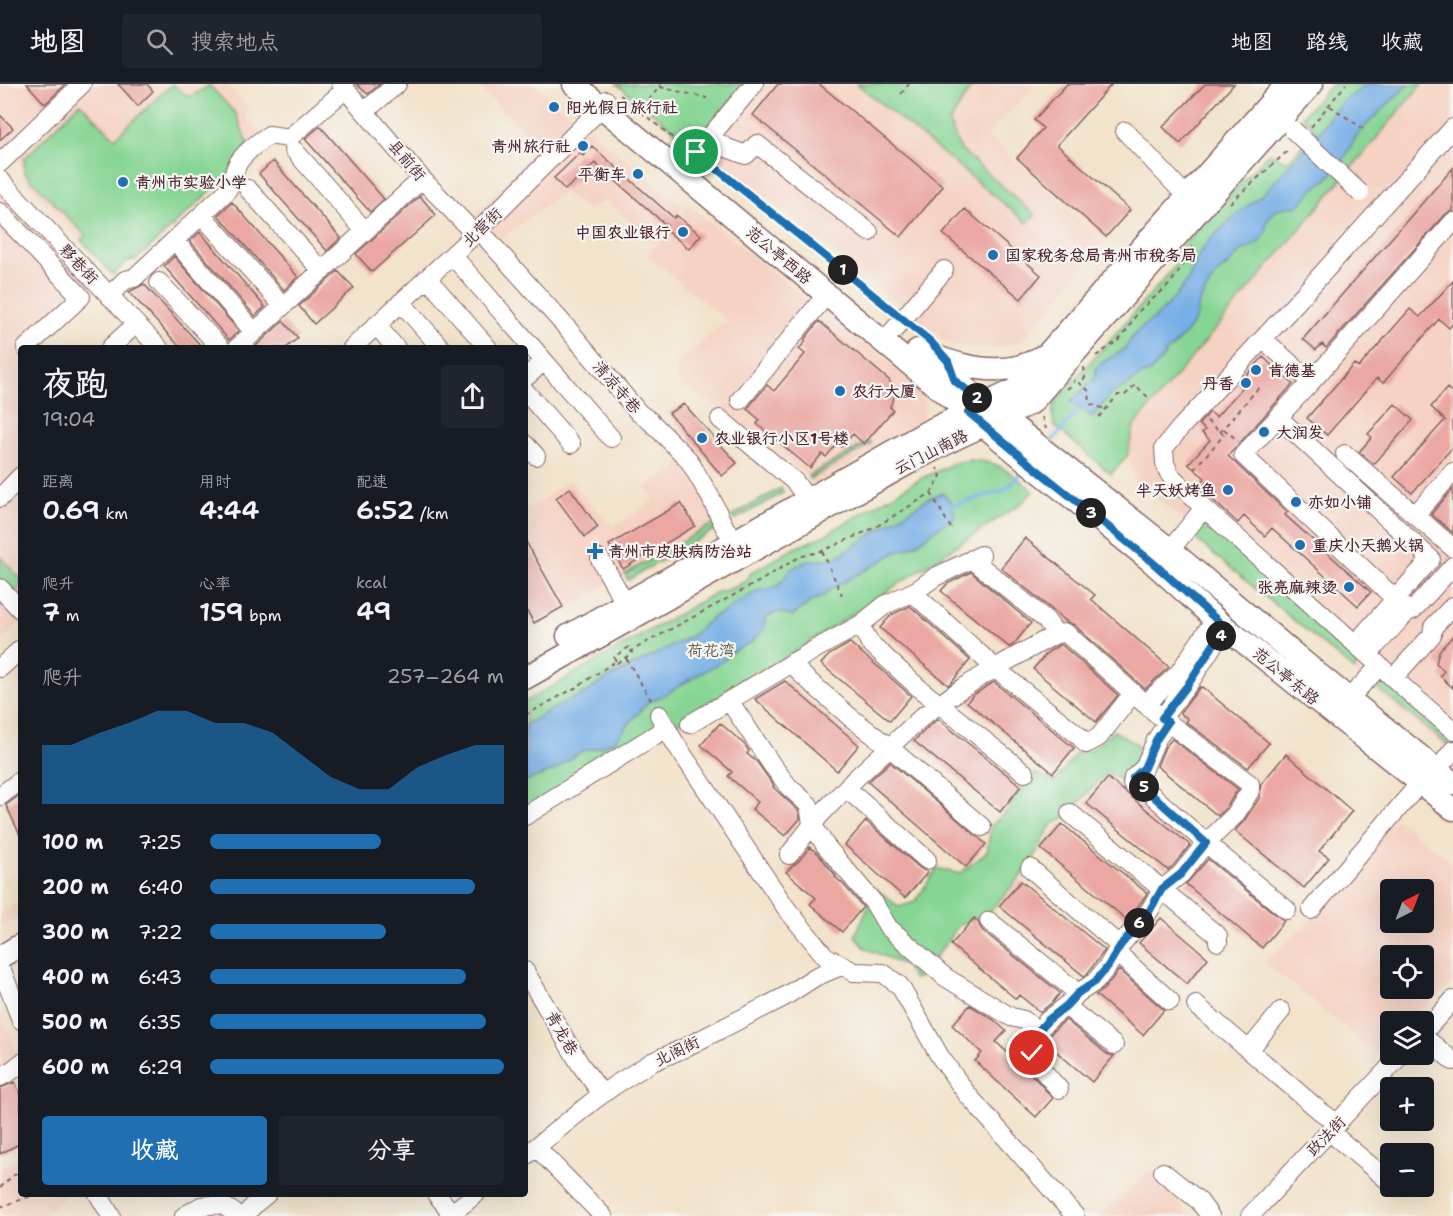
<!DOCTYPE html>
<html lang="zh">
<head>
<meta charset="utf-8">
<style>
	:root { --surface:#171b24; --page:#20242c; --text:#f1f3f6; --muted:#9ea1a6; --line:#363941; --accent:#1f6fb2 }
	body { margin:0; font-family:"Shantell Sans","LXGW WenKai TC",sans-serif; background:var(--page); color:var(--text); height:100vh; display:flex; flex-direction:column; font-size:22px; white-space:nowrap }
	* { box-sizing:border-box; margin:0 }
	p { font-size:20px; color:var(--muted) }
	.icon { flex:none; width:33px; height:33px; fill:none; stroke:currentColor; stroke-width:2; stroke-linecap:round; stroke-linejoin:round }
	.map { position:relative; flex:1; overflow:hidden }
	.panel { position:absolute; left:18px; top:261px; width:510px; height:852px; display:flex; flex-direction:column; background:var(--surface); border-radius:6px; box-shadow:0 6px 24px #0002 }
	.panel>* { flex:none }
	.needle { width:39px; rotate:42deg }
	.fabs { position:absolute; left:1380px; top:795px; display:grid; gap:12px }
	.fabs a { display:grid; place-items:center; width:54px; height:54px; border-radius:6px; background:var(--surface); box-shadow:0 6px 24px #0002; font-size:30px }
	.pin { position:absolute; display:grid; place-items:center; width:51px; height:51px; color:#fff; margin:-26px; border:3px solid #fff; border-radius:50%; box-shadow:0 2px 6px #0007 }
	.km { position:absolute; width:30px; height:30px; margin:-15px; border-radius:50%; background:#222; color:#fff; font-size:16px; line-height:30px; text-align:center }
	.round { display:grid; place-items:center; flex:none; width:63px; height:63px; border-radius:6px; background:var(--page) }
	.headline { display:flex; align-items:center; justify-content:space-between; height:102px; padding:0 24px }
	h1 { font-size:33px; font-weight:600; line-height:45px }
	.metrics { display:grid; grid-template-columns:repeat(3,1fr); gap:9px; height:102px; padding:6px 24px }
	.metrics div { display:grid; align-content:center }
	.metrics b { font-size:26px; font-weight:600 }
	.metrics small { font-size:16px; font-weight:400 }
	.metrics p { font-size:16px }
	.chart { height:168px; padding:12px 24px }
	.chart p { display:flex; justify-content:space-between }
	.chart svg { width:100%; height:108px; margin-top:6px; fill:var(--accent); opacity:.7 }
	.action { display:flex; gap:12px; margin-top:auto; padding:12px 24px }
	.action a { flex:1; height:69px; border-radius:6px; background:var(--accent); color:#fff; font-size:24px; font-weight:600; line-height:69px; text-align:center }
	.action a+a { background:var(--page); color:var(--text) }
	ul { padding:0 24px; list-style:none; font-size:20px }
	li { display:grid; grid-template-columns:96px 72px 1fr; align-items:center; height:45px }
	li i { height:15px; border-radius:8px; background:var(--accent) }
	header { display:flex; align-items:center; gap:36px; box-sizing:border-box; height:84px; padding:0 30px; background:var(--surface); border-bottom:2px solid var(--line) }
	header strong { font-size:28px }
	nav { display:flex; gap:33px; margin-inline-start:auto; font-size:21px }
	.search { width:420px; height:54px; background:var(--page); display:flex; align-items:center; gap:15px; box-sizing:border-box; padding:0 21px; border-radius:6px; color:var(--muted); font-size:22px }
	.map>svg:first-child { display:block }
	.built { fill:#f5d2c2; fill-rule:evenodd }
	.green { fill:#87d594; stroke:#687a60; stroke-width:1.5 }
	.water { fill:#76afe6; stroke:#606788; stroke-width:1.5 }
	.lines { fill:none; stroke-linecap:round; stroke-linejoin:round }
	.stream { stroke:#76afe6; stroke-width:4 }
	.building { fill:#eba8a3 }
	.minor-casing { stroke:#856463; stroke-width:20 }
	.major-casing { stroke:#856463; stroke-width:25 }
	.path { stroke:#856463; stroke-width:2; stroke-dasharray:4.5 4.5; stroke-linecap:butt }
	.minor { stroke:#fff; stroke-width:18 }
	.major { stroke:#fff; stroke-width:22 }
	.minor-bridge-casing { stroke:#856463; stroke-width:20; stroke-linecap:butt }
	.minor-bridge { stroke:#fff; stroke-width:18 }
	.route-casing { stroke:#fff; stroke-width:12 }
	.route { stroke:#1f6fb2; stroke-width:8 }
	.poi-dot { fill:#1f6fb2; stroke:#f6f6f2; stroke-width:2 }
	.labels { text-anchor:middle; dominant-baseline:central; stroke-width:4.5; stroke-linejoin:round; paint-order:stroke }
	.poi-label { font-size:16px; font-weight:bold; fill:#4a1f2b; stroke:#f6f6f2; text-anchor:start }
	.street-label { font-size:16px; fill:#4a1f2b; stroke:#f6f6f2 }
	.park-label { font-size:16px; fill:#5c564a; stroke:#f6f6f2 }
</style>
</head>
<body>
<header>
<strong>地图</strong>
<div class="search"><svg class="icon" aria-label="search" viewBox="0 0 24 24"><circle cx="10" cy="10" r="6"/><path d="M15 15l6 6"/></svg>搜索地点</div>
<nav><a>地图</a><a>路线</a><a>收藏</a></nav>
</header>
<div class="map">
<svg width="1453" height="1132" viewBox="0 0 1453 1132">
	<rect width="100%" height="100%" fill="#f6f6f2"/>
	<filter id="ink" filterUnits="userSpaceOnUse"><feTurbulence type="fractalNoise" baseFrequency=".0167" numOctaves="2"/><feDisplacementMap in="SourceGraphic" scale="12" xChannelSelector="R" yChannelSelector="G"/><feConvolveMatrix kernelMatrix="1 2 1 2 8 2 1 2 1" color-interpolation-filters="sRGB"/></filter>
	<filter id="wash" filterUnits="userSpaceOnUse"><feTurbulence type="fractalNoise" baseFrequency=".008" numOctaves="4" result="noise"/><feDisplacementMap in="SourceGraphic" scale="24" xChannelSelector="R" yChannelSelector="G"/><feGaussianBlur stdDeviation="1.35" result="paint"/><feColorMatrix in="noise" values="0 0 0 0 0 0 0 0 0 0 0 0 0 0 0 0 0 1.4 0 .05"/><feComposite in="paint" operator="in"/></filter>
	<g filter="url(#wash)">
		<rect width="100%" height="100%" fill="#f2e3ca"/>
		<path class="built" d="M0,0H215L220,4L226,0H228L250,26L245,32L261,49L226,93L136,176L127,177L113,191L22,94L20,79L7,66L0,65Z
			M475,0H534L683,123L654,159L606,116L588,125L563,108L501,155L471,134L541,62Z
			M745,0H1037L987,51L1104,158L1027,252L1017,259L996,264H961L948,259L725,81L720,73L696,56Z
			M1422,0H1453V670L1381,613L1190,440L1136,400L1127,372L1134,342Z
			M5,108L95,209L37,264H21V541L19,540L0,558V113Z
			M688,121L920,303L924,309L925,320L923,333L918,344L813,400L808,392L709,317L681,302L675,281L727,236L647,172Z
			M685,378L718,437L533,544L525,530V428L570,396L612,443L655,417L646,403Z
			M1396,734L1453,779V899L1409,937L1390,938V954L1375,968L1264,878L1303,844ZM1390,806H1424V838H1390ZM1390,872H1424V904H1390Z
			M21,816V832L0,843V825L2,828Z
			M0,926L19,974L0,985Z
			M21,1073V1110H67L63,1116L42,1132H0V1085Z
			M1152,1086L1189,1132H1100Z"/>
		<path class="green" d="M172,0L189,13L206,4L209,1L236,30L248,61L226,93L136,176L127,177L113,191L81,156L85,151L24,88V75L80,19L115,54Z
			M617,0H745L696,56H686Z
			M857,0H973L949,39L960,65L1035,131L1027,139L946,72Z
			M1332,0H1422L1134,342L1127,372L1111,390L1055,342C1051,331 1052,324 1058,314L1173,185L1183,161L1269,69L1287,78L1316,47L1302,32Z
			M870,357L871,360L810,395L808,392Z
			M970,376C1000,377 1011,389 1033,407L1022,419L729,611L712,616L677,640L666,642L525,727V618L715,509L733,504L742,499L752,488L793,465L825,451L920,395L955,379Z
			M781,404L783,409L734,436L732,432Z
			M1201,431L1364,573L1354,586L1186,447Z
			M718,437L721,442L628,496L625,490Z
			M0,473L21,495V503L0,523Z
			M1386,595L1453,653V665L1378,605Z
			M1114,647L1137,660L1139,673L1121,696L1107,689L1064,734L1051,741L1034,774L1022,791L993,824L985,832L974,834L959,841L922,892L914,895L904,881L865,864L855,852L876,805L899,823L915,818L937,784L959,790L987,768L991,742L1007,727L1021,702L1035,689L1055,698L1077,668L1090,666Z"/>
		<path class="water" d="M1364,0H1409L1358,49L1343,77L1326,96L1318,101L1297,123C1285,120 1272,126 1267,138C1265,144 1267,149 1262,155C1256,163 1246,163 1239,169C1235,171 1234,176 1230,179C1226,184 1220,186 1216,191C1209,201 1202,212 1198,223C1197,228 1197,232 1195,236C1189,247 1179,256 1171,265L1167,267L1159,279L1150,288L1136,294L1130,300L1112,309L1092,333L1071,318L1095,294L1097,282L1125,265L1133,252L1143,242L1157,232L1176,212L1188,196L1199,170L1207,159L1231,135L1264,109L1320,48L1330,31L1343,17L1361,5Z
			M943,409L951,418L955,430L953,435L936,445L918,459L908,464L896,468L878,479L829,506L823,512L812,517L792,532L778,528L766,533L762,548L750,559L732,568L723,577L701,589L664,611L648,618L614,657L597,664L582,667L565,678L556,686L525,697V641L556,623L589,607L601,598L691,552L713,533L724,528L757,507L776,503L785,494L791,485L808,477L831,475L840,471L929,414Z"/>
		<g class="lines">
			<path class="stream" d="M1049,360C1062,347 1071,333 1084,321
				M949,423L983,412L1004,407L1026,385"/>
		</g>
		<g id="blocks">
			<path class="building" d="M27,0H66L45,20Z
				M118,0H147L153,7L138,22Z
				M356,0H380L368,10Z
				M778,0H819L943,102L901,153L753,31Z
				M1067,0H1112L1057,61L1130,126L1106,153L1017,74L1043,44L1034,36Z
				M1205,0H1234L1180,60L1163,43Z
				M0,31L13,44L0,56Z
				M320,42L384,115L370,128L305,55Z
				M592,62L674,134L676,131L701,151L689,165L665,145L667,142L595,79L565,106L554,94L580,69L583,72Z
				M273,77L341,154L327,167L259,90Z
				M1453,84V127L1449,128L1445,131L1326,264L1322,260L1316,266L1303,255Z
				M420,112L436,131L372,188L356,170Z
				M232,118L298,193L284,206L218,131Z
				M965,125L1041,191L1021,215L943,150Z
				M200,148L265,223L255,232L190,157Z
				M174,172L239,247L229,256L164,182Z
				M338,187L354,204L314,240L299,222Z
				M1453,197V239L1449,244L1439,235L1383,299L1377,294L1327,351L1307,334L1354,280L1359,283L1410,225L1420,233Z
				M144,200L203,264H181L129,208Z
				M283,237L298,254L286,264H254Z
				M819,237L889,296L893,303L895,310L890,323L893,326L864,360L853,350L841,363L837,360L826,373L822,370L810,384L757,340L760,336L747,325L767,301L774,307L805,270L799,265L806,257L804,256Z
				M1263,273L1293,300L1228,372L1287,428L1285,431L1371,508L1358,522L1272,444L1265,452L1244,432L1238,439L1201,405L1207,399L1203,396L1205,394L1188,380L1210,356L1202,349L1205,346L1199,340L1210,328L1216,333L1242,304L1238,301Z
				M1447,304L1453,309V363L1412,409L1394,393L1445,336L1431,323Z
				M684,320L737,379L722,392L669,329Z
				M1395,320L1413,336L1374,380L1359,368L1372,353L1368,350Z
				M570,404L598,443L585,453L556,414Z
				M1453,405V449L1431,430Z
				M681,419L695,442L623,485L609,461Z
				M1025,454L1095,511L1091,515L1169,583L1145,605L1074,541L1067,538L1001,484Z
				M525,456L563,523L534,539L525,524Z
				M971,488L1031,539L1013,561L1009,563L941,507L947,500Z
				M910,522L970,576L952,598L948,601L880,544L891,531Z
				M1453,552V604L1440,592L1444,587L1436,579L1439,567Z
				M850,559L882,586L911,612L890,637L821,580L829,571Z
				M1059,561H1062L1118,611L1096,638L1033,585L1048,568Z
				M785,597L859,661L837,687L755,615Z
				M994,598L1074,664L1053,689L967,618L973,611Z
				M1200,603L1201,604L1202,603L1269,659L1248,684L1186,638L1188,635L1180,629Z
				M938,635L1021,702L1000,728L914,657L930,641Z
				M720,639L745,661L749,667L747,670L757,678L774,702L773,703L799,727L800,735L785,752L752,725L758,718L728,692L732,688L701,661Z
				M1172,655L1238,705L1226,724L1218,732L1157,682L1165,663Z
				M1286,670L1352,727L1319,767L1329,774L1304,804L1235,747L1244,737L1260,713L1261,700Z
				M890,678L986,760L966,783L868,698Z
				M1108,694L1190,761L1173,782L1168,786L1086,719Z
				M21,710V753L6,721Z
				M866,737L920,784L928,788L905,814L845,761Z
				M1062,740L1147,809L1142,817L1127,836L1041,765Z
				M810,763L818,770L836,792L835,793L843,800L863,823L842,848L810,820L816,814L786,788L792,782L798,778Z
				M1208,775L1284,837L1262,864L1186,800Z
				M1021,797L1105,866L1087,890L1084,892L999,822Z
				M974,834L978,838L982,846L1060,909L1053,918L1040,928L1019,911L1016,915L951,861Z
				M1161,834L1208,874L1187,900L1139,859Z
				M1119,886L1164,926L1143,951L1096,911L1104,905Z
				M970,921L994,936L1006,947L996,958L1031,990L1053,1014L1036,1033L975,977L982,969L952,941Z
				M1066,936L1107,970L1114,972L1092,998L1044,957L1056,944Z
				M15,998L21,1012V1059L0,1070V1004Z"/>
		</g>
	</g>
	<g filter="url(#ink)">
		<use href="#blocks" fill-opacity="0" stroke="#856463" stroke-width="1.5"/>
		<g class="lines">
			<g class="minor-casing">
				<path id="minor" d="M341,0L422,95L471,146L477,148
					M365,27L397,0
					M1453,44L1285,231L1181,343L1164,364L1165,379L1170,391L1204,424L1411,610L1453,646
					M1125,47L1187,113
					M709,53L727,64L746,71L757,60L869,148
					M294,66L365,147
					M0,79L82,0
					M688,79L754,0
					M0,96L159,264
					M248,105L322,187
					M0,128L81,213L26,264
					M209,139L283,222
					M488,156L568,245L639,329L650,337L688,375L711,414L725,444L736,456
					M182,165L254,248
					M459,179L611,354
					M427,194L488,264
					M159,198L221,264
					M109,212L125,196L134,194L226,108C232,100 233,90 237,81C242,71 259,57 269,51L289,54L346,5
					M401,218L441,264
					M376,241L396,264
					M893,247L944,186
					M1263,255L1311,298
					M110,264L136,240
					M237,264L422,95
					M352,264L477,148L594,31L606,16
					M525,294L544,277
					M525,307L571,360
					M740,316L827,210
					M1279,334L1431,475L1356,559
					M720,335L795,398L807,415
					M525,360L536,372
					M1345,370L1453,464
					M0,414L21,392
					M1415,431L1453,388
					M1170,466L1204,424
					M600,475L625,519
					M972,475L1046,536L1056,550
					M0,504L21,526
					M912,508L995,584L1079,652L1086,660L1099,653L1133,609
					M1408,527L1243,371L1311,298L1453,138
					M1215,535L1178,590L1145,620L1162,634L1190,598L1214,560L1227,545
					M860,541L870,559L920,605L1025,689
					M1368,570L1408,527L1413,526L1453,482
					M793,578L801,590L850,633L889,663L982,743
					M0,584L21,565
					M1393,594L1432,551L1433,543L1453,522
					M1348,615L1380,582
					M727,618L734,624L772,681L789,703L809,721L812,740L825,761L874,819L888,843L945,893L1011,933L1024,936L1038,947
					M659,631L675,659L786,824L825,872L854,888L883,889L900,902L939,971L967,1010L1075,1132
					M690,640L819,563L860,541L885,521L917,506L935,493L981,471
					M1446,675L1453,666
					M1133,694L1206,759L1287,826
					M1132,700L1133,694L1144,684L1156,656L1168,638
					M846,704L927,776
					M0,712L21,696
					M1070,729L1218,852V858
					M525,732L660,648L666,642
					M789,771L820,731L856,694L923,632L961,605L995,584L1056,550L1066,549L1145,620
					M1030,784L1120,862
					M1311,826L1420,699
					M989,837L1078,909
					M1116,868L1170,917
					M525,887L580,980L602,1010
					M3,889L21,936
					M1196,921L1320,1027L1338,1040
					M1066,922L1114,961
					M1424,948L1453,916
					M1424,953L1453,977
					M1249,966L1281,927
					M0,993L11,987L21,979
					M1059,1005C1043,987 1035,981 1030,956L1048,936L1066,922L1078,909L1095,898L1108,882L1120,862L1150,826L1162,805L1181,790L1206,759L1235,731L1250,707V700L1162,634
					M1330,1048L1390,1098
					M536,1063L603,1132
					M525,1072L593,1017L615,1001L652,978L682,965L784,913L815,893L841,882
					M1163,1088L1199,1117L1210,1132
					M98,1110L111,1132
					M436,1110L452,1129
					M184,1132L201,1122L221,1120L239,1132
					M244,1132L256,1119L267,1110
					M448,1132L476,1110
					M1250,1132L1402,970"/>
			</g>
			<g class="major-casing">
				<path id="major" d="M574,0L1025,376L1151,477L1215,535L1453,725
					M918,266C955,281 1004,297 1041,273
					M937,282L1164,461L1318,590L1453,699
					M568,552L925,349L1015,306L1067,248L1287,0
					M525,594L910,378L956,354L1031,319L1208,116L1312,0
					M0,873L21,861"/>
			</g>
			<path class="path" d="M660,3L707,14
				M901,10L909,0
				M620,11L683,62
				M648,16L660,3V0
				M1330,22L1365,46
				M641,24L643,21
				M1311,43C1323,28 1334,15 1346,0
				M708,78L891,225
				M1230,119L1290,65
				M1096,272L1119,256L1128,245L1136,231L1141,225L1168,202L1178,189L1193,161
				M1084,283L1085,294L1079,299L1089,307L1090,320L1105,325
				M1067,305L1072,301L1075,296
				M1042,333L1046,345
				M1099,333L1118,311H1125L1135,301L1148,313
				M1224,345L1238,357
				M1220,348L1261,301
				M1194,385L1224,351L1206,336
				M931,409L953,448
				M822,467L842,511
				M626,574L652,618
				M616,577L614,573L629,563L631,567
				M525,631L575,604L616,577L617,579L632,569L631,567L647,558L760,497L799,473L822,467L874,444L931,409L941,392L937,384
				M0,1104L10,1094L21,1086
				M0,1123L37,1110"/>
			<use href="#minor" class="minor"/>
			<use href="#major" class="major"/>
			<g class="minor-bridge-casing">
				<path id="minor-bridge" d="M1293,46L1360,109"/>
			</g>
			<use href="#minor-bridge" class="minor-bridge"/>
		</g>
	</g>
	<g class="lines" filter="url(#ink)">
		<g class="route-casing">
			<path id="route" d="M696,68L930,257L948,277L955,297L985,320L968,328L1025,376L1151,477L1227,545L1214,560L1187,602L1162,634L1168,638L1156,656L1144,684L1133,694L1206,759L1181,790L1162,805L1150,826L1120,862L1108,882L1095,898L1078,909L1066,922L1048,936L1030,956L1032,969"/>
		</g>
		<use href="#route" class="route"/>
	</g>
	<g class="poi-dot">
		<circle cx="554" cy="23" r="6"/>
		<circle cx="583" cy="62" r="6"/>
		<circle cx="638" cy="90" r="6"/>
		<circle cx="123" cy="98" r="6"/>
		<circle cx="683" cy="148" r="6"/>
		<circle cx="993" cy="171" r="6"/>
		<circle cx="1256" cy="286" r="6"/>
		<circle cx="1246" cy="299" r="6"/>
		<circle cx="840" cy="307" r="6"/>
		<circle cx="1264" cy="348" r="6"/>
		<circle cx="702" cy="354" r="6"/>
		<circle cx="1228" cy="406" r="6"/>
		<circle cx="1296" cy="418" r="6"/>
		<circle cx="1300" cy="461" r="6"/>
		<path d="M592 458h6v6h6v6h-6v6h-6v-6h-6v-6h6z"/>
		<circle cx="1349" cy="503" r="6"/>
	</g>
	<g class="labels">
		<g class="poi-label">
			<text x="566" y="23">阳光假日旅行社</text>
			<text x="571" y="62" text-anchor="end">青州旅行社</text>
			<text x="626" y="90" text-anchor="end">平衡车</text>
			<text x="135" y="98">青州市实验小学</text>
			<text x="671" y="148" text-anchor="end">中国农业银行</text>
			<text x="1005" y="171">国家税务总局青州市税务局</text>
			<text x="1268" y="286">肯德基</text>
			<text x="1234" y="299" text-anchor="end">丹香</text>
			<text x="852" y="307">农行大厦</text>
			<text x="1276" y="348">大润发</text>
			<text x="714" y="354">农业银行小区1号楼</text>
			<text x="1216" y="406" text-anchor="end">半天妖烤鱼</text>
			<text x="1308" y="418">亦如小铺</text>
			<text x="1312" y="461">重庆小天鹅火锅</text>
			<text x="608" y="467">青州市皮肤病防治站</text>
			<text x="1337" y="503" text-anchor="end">张亮麻辣烫</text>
		</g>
		<g class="street-label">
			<text transform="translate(407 76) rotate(50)">县前街</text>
			<text transform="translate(482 143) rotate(-44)">北营街</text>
			<text transform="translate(779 171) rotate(40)">范公亭西路</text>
			<text transform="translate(79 180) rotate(47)">夥巷街</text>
			<text transform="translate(617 303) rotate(49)">清凉寺巷</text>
			<text transform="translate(931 368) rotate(-27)">云门山南路</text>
			<text transform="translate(1286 592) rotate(39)">范公亭东路</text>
			<text transform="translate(562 949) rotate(60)">青龙巷</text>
			<text transform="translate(677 967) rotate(-26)">北阁街</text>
			<text transform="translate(1326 1052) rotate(-46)">政法街</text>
		</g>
		<g class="park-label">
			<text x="711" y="566">荷花湾</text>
		</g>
	</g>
</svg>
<div class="fabs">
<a><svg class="needle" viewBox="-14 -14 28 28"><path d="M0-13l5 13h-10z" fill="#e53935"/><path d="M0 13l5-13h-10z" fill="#9ea1a6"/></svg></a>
<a><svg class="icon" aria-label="locate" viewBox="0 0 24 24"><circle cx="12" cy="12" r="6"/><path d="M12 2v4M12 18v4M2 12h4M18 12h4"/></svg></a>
<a><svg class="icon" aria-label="layers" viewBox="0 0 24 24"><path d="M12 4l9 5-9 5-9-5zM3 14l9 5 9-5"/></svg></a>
<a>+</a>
<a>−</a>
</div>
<div class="pin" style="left:696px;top:68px;background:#1e9e55"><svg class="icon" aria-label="arrive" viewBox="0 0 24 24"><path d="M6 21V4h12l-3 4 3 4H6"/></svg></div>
<div class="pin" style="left:1032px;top:969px;background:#d93025"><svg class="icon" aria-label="check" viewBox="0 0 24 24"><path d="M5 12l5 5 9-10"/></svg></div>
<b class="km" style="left:843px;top:186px">1</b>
<b class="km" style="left:977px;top:314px">2</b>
<b class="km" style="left:1091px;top:429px">3</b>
<b class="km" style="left:1221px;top:552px">4</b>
<b class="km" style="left:1144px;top:703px">5</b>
<b class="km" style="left:1139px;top:839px">6</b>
<section class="panel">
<div class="headline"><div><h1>夜跑</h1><p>19:04</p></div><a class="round"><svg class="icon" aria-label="share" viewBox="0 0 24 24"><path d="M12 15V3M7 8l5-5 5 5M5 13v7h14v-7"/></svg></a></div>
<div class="metrics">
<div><p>距离</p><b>0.69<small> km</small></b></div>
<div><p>用时</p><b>4:44</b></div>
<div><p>配速</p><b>6:52<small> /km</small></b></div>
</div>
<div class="metrics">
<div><p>爬升</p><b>7<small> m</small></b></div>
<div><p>心率</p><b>159<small> bpm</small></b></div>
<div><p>kcal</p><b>49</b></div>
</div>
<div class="chart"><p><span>爬升</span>257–264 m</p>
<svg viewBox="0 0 160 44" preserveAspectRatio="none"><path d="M0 44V20L10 20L20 15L30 11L40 6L50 6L60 11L70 11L80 15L90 24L100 33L110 38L120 38L130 29L140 24L150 20L160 20V44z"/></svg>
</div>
<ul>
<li><b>100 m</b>7:25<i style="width:58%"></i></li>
<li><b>200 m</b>6:40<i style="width:90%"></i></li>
<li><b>300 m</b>7:22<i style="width:60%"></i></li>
<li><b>400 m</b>6:43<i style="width:87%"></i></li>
<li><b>500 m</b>6:35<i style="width:94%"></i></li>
<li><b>600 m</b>6:29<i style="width:100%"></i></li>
</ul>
<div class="action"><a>收藏</a><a>分享</a></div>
</section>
</div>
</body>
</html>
